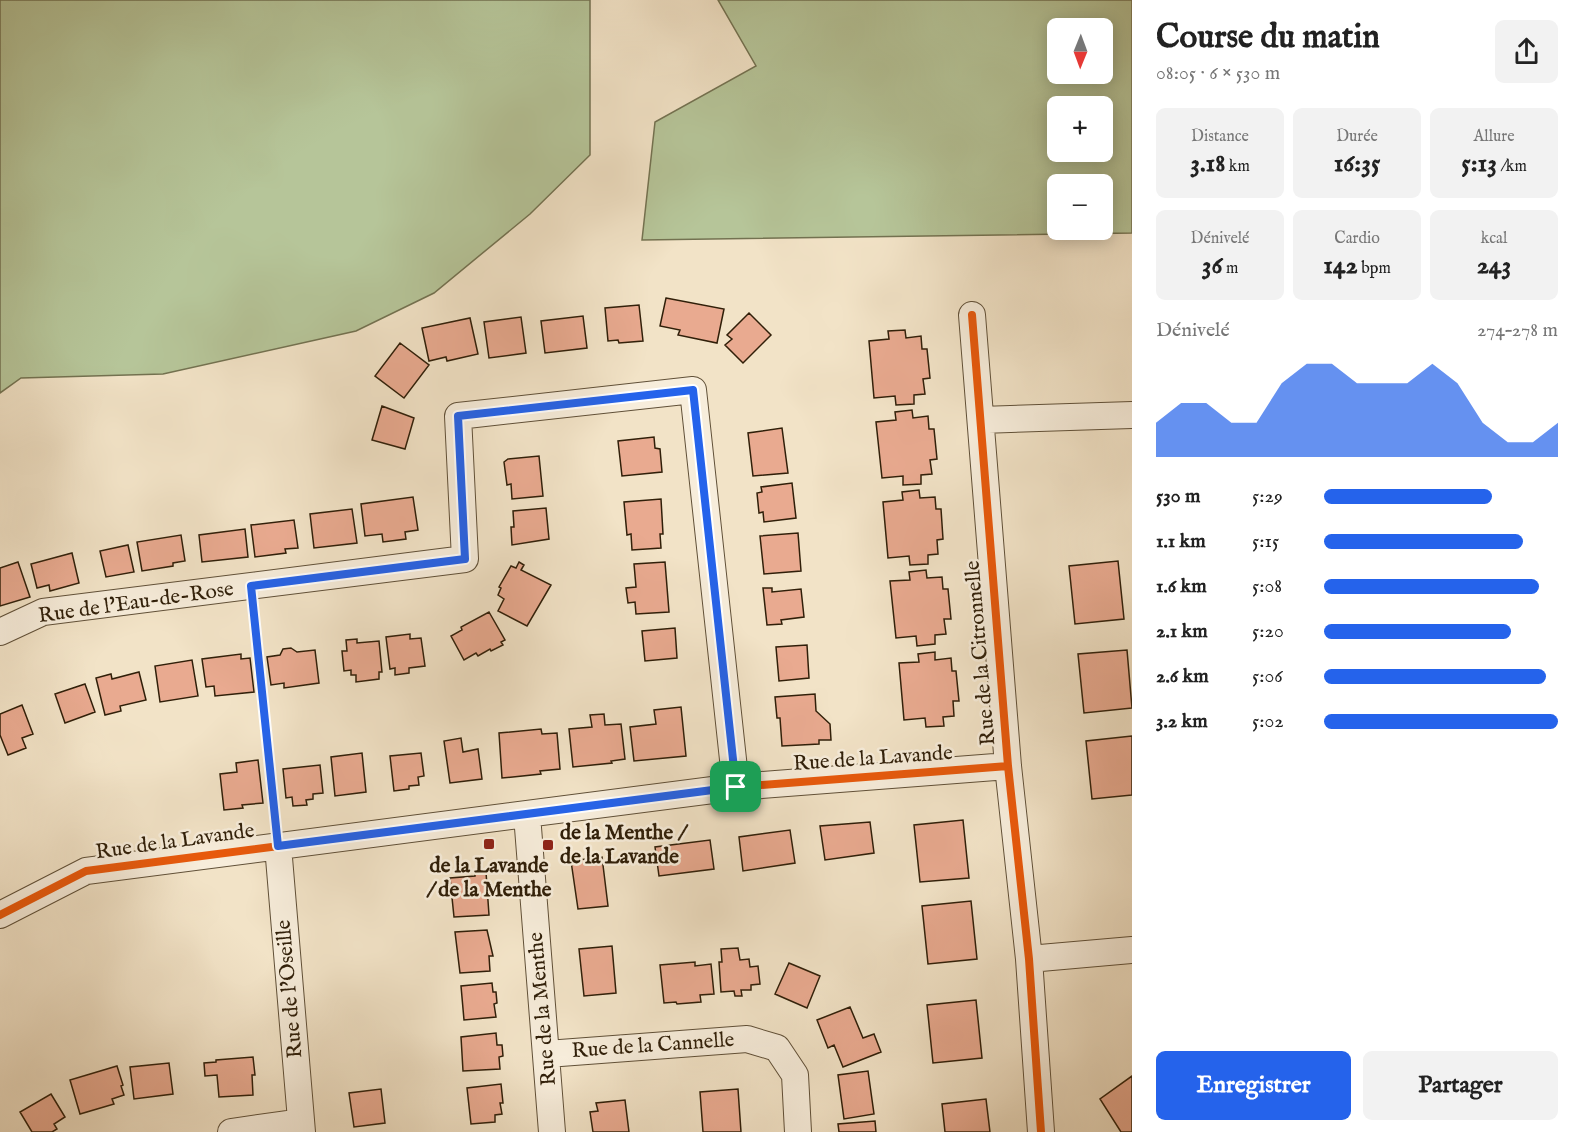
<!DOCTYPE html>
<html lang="fr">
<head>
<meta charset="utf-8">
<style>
	:root { --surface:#fff; --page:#f2f2f2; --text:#222; --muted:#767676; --accent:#2563eb }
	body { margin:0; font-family:"IM FELL English",serif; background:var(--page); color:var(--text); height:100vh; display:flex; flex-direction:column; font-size:22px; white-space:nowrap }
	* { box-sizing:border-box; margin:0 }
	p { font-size:20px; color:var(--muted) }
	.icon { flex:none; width:33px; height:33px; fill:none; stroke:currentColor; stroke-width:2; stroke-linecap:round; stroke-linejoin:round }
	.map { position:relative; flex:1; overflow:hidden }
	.panel { display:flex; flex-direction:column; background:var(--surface); width:450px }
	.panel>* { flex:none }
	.needle { width:39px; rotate:181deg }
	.buttons { position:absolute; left:1047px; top:18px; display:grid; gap:12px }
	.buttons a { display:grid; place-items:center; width:66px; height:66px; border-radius:9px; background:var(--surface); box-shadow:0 3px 15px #0003; font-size:30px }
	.pin { position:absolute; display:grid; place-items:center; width:51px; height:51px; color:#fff; margin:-26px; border-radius:12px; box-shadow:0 3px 9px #0006 }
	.round { display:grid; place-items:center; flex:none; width:63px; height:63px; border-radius:9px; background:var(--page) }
	.overview { display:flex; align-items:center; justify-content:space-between; height:102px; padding:0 24px }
	h1 { font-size:33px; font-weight:800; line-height:45px }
	.stats { display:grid; grid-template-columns:repeat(3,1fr); gap:9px; height:102px; padding:6px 24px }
	.stats div { display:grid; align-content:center; border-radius:9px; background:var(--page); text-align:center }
	.stats b { font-size:26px; font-weight:800 }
	.stats small { font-size:16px; font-weight:400 }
	.stats p { font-size:16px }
	.chart { height:168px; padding:12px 24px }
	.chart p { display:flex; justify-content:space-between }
	.chart svg { width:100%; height:108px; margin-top:6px; fill:var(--accent); opacity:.7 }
	.button { display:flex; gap:12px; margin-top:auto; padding:12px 24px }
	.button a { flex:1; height:69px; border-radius:9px; background:var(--accent); color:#fff; font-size:24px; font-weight:800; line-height:69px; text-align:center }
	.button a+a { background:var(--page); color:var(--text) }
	ul { padding:0 24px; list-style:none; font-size:20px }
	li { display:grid; grid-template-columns:96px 72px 1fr; align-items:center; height:45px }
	li i { height:15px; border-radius:8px; background:var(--accent) }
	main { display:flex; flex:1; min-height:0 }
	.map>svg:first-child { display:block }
	.green { fill:#b6c599; stroke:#737251; stroke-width:1.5; fill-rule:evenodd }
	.building { fill:#e9aa90; stroke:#301f09; stroke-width:1.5 }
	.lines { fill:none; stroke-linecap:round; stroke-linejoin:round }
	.minor-casing { stroke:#605038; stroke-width:28 }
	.path { stroke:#301f09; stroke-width:4; stroke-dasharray:4.5 3; stroke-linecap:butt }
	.minor { stroke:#f7eddb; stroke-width:26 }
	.cycleway-casing { stroke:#f7eddb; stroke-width:11 }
	.cycleway { stroke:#e8590c; stroke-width:8 }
	.route-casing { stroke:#fff; stroke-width:12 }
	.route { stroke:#2563eb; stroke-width:8 }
	.poi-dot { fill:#8f2418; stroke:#f7eddb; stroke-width:2 }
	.labels { text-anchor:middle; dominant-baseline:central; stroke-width:5; stroke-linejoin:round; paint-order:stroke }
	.street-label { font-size:21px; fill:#301f09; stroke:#f7eddb }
	.poi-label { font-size:21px; font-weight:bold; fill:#301f09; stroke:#f7eddb; text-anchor:start }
</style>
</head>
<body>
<main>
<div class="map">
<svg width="1132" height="1132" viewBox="0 0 1132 1132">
	<rect width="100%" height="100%" fill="#f2e3c7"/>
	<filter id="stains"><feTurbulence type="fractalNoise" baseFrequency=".00333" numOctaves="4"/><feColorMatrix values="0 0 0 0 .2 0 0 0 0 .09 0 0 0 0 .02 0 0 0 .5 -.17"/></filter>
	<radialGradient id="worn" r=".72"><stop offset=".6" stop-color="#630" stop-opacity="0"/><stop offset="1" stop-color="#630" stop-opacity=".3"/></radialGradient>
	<path class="green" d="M0,0H590V155L530,214L434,293L356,331L163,374L21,378L0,393Z
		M718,0H1132V233L642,240L655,122L756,66ZM1058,28H1102V74H1058ZM1058,106H1102V152H1058ZM1058,184H1102V230H1058Z"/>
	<path class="building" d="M666,298L724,309L717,343L678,335L680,330L660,326Z
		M639,305L643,341L619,343L618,340L608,341L605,308Z
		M749,313L771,335L743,363L725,345L732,339L727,335Z
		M583,316L587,348L545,353L541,321Z
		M521,317L526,353L489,358L484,322Z
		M470,318L478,354L447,361L446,357L429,361L422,328Z
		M905,330L906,338L921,336L922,349H927L930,378L923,379L925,394L914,395V404L896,405L895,396L874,398L869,341L889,339L888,331Z
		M400,343L429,365L404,398L375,376Z
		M382,406L414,418L405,449L372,440Z
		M912,410L913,418L928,416L929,429H934L937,459L930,460L932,474L921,475V484L903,485V476L882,478L876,422L896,420L895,412Z
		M782,428L788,473L753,476L748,433Z
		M654,437L655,448L660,449L662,472L622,476L618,441Z
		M539,456L543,496L512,499L511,484L507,485L504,462L508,459Z
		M792,483L796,518L764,522L763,512L759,513L757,493L762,492L761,487Z
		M919,490L920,498L935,497L936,509H941L943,539L937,540L938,554L928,555V564L910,565L909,556L888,558L883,502L903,500L902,492Z
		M413,497L418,530L405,532L406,539L383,542L382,534L365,536L361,504Z
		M661,499L663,534H660L661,548L632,550L631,534L627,535L624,502Z
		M546,508L549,539L512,545L511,527H514L513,511Z
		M352,509L357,543L314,548L310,514Z
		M294,520L298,548L285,549L286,553L255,557L251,525Z
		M245,529L248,557L202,562L199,535Z
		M798,533L801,571L764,574L760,536Z
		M181,535L185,561L173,563V566L142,571L137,542Z
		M128,545L134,572L106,577L100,551Z
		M72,553L79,583L50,591L49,585L37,588L31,564Z
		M1118,561L1124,619L1075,624L1069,566Z
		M18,562L30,597L0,606V568Z
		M519,562L524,565L521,570L551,585L527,626L498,611L504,599L498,595L501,588L499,587L511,566L516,568Z
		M665,562L669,612L636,614L635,602L628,603L626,588L636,587L634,564Z
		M926,570L927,578L942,577L943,589H948L951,619H944L946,634L935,635V644L917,646L916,636L896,638L890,581L910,580L909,572Z
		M763,588H772V592L801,589L804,617L781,620L782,624L767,625Z
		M489,612L505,640L501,642L503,645L491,651L490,649L478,656L476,653L464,660L451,636L462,630L461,627Z
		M675,628L677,658L645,661L642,631Z
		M410,634V639L421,638L425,666L409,668V673L395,675V668L390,669L386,637Z
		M357,639V643L379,641L382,672H379V679L356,682V675H351V670L344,671L342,651H347L346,640Z
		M807,645L809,678L779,681L776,647Z
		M291,648L297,652L315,650L319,683L284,688V683L271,685L267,657L280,655L283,649Z
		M1127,650L1132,708L1084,713L1078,654Z
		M935,652V660L951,658L952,671H956L959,701H953L954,716L943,717L944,726L926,727L925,718L904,720L899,663L919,662L918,654Z
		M241,654V659L250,658L254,692L215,696L214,686L206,687L202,659Z
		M192,660L198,696L160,702L155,666Z
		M139,672L146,700L120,706L121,711L105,715L96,678L111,674L112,679Z
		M85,684L95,712L65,723L55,694Z
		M815,694L816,711L830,724L831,740H819V744L782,746L780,718H777L775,697Z
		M22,705L33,734L22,738L26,748L8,755L0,735V714Z
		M681,707L686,756L634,761L630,727L656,724L654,710Z
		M604,714L605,725L621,724L625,759L611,761L612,763L573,767L569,729L592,727L590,715Z
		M541,729L542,734L557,733L560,769L540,771L541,774L502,778L499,733Z
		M1132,736V795L1092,799L1086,741Z
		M461,738L463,752L478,749L482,779L450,783L444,741Z
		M362,753L366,792L335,796L331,757Z
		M421,753L424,776L418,777L419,785L409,786V789L394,791L390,756Z
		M258,760L263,803L242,805L243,808L224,810L220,774L237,772L236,763Z
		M320,765L323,793L313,794V799L306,800L307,805L293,806L292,797L286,798L283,769Z
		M963,820L969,878L920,882L914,825Z
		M870,822L874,853L825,860L820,826Z
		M790,830L795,863L743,871L739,837Z
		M710,840L714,869L659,876L655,847Z
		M602,857L608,906L578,909L571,861Z
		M486,872L489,915L454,917L450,878L475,876V873Z
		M971,901L977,959L928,964L922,906Z
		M487,930L493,956H489L490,971L460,973L455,932Z
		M612,946L616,993L584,996L579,949Z
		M738,948L740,960L749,959L750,967L758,966L760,984L751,985V990H741L742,996H735L734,991L721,992L719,962H722L721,949Z
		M695,962V966L711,964L714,994L700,995L701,1002L677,1004L676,1002L664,1003L660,965Z
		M789,963L820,976L807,1008L775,994Z
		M492,983L493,992H496L497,1003L494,1004L496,1017L464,1020L461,986Z
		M976,1000L982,1058L933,1063L927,1005Z
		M850,1007L863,1038L874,1034L881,1052L843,1067L834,1045L828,1048L817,1020Z
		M496,1033L497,1045H502L503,1056L499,1057L500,1069L463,1071L461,1037Z
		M253,1057L255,1075H252L253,1095L219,1097L217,1075L205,1076L204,1063L216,1062V1060Z
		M169,1063L173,1094L134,1099L130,1067Z
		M117,1066L123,1085L121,1086L124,1095L112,1099L114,1104L80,1114L70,1080Z
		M868,1071L874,1114L844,1119L838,1075Z
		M1132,1076V1132H1121L1100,1099Z
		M501,1084L503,1103H500L502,1114L495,1115V1122L471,1124L467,1088Z
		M381,1089L385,1123L354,1127L349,1093Z
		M738,1089L741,1132H703L700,1092Z
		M51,1094L65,1117L54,1124L57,1129L52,1132H32L20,1112Z
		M986,1099L990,1132H945L942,1104Z
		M625,1100L629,1132H593L590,1112L598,1111L596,1103Z
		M875,1121L876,1132H839L838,1124Z"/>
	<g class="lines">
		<g class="minor-casing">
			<path id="minor" d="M972,315L1008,766L1029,959L1041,1132
				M981,420L1132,415
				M0,632L43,612L465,559L458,416L693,390L736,787
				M527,815L552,1132
				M278,846L302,1132
				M0,915L86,871L736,787L1008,766
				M1029,959L1132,950
				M547,1054L747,1039L777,1048L795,1075L798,1132
				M231,1132L301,1122"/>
		</g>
		<path class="path" d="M254,608L275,824"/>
		<use href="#minor" class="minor"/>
		<g class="cycleway-casing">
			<path id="cycleway" d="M972,315L1008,766L1029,959L1041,1132
				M0,915L86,871L736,787L1008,766"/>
		</g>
		<use href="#cycleway" class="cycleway"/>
	</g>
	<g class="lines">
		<g class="route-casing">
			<path id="route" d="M693,390L736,787L278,846L251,586L465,559L458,416Z"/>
		</g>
		<use href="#route" class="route"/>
	</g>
	<g class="poi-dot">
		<rect x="483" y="838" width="12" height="12" rx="3"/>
		<rect x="542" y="839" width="12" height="12" rx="3"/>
	</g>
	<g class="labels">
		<g class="street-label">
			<text transform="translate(136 603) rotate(-8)">Rue de l'Eau-de-Rose</text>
			<text transform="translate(981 653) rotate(-95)">Rue de la Citronnelle</text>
			<text transform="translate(873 759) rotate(-4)">Rue de la Lavande</text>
			<text transform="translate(175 842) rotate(-8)">Rue de la Lavande</text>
			<text transform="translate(290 989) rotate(-95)">Rue de l'Oseille</text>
			<text transform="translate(543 1009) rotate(-95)">Rue de la Menthe</text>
			<text transform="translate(653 1046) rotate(-4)">Rue de la Cannelle</text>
		</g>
		<g class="poi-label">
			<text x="560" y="833">de la Menthe /<tspan x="560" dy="24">de la Lavande</tspan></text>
			<text x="489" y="866" text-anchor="middle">de la Lavande<tspan x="489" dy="24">/ de la Menthe</tspan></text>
		</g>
	</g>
	<rect width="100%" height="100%" filter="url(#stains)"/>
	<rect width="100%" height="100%" fill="url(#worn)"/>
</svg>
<div class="buttons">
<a><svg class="needle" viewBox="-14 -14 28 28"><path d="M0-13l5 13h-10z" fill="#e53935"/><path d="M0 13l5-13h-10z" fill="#767676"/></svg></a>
<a>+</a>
<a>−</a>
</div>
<div class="pin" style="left:736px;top:787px;background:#1e9e55"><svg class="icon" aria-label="arrive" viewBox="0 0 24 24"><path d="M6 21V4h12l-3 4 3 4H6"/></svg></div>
</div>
<section class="panel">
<div class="overview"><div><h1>Course du matin</h1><p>08:05 · 6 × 530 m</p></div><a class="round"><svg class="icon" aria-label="share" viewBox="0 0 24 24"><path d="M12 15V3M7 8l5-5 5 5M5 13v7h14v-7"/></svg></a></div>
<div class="stats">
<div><p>Distance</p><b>3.18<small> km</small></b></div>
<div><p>Durée</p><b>16:35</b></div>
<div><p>Allure</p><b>5:13<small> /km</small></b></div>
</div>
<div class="stats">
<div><p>Dénivelé</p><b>36<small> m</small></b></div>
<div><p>Cardio</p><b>142<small> bpm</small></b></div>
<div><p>kcal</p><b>243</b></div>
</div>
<div class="chart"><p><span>Dénivelé</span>274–278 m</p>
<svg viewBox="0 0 160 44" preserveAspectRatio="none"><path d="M0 44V30L10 22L20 22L30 30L40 30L50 14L60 6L70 6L80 14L90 14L100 14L110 6L120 14L130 30L140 38L150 38L160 30V44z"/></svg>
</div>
<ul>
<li><b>530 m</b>5:29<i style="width:72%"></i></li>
<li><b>1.1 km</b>5:15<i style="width:85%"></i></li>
<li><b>1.6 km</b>5:08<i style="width:92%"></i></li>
<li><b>2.1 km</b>5:20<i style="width:80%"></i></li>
<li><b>2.6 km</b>5:06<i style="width:95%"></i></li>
<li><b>3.2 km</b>5:02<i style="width:100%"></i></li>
</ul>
<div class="button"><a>Enregistrer</a><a>Partager</a></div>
</section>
</main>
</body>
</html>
